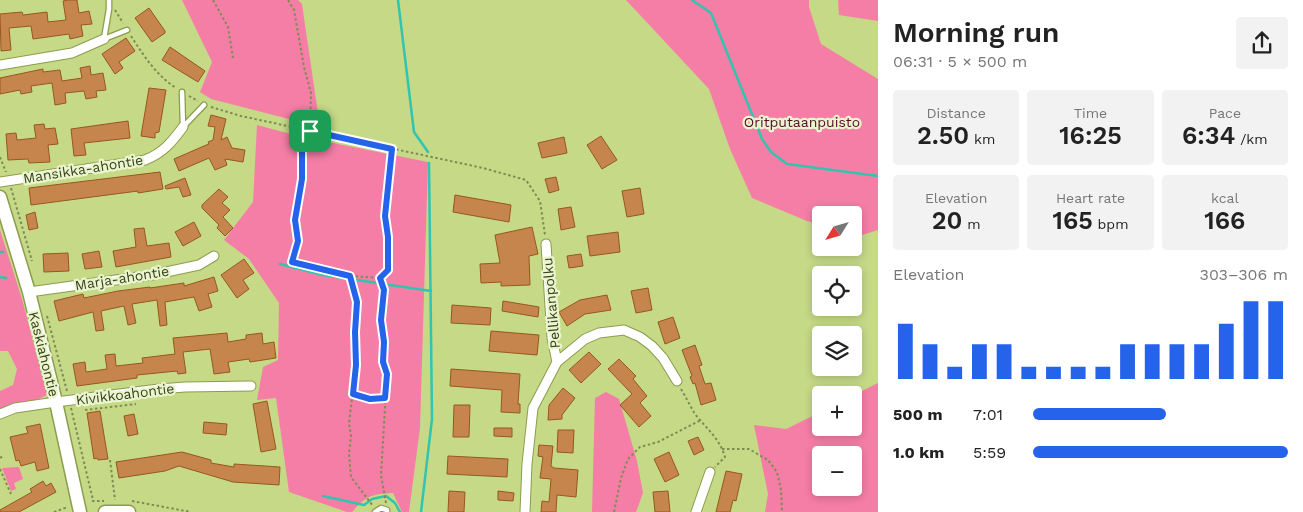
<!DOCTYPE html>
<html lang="en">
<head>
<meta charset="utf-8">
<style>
	:root { --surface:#fff; --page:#f2f2f2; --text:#222; --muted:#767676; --accent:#2563eb }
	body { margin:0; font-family:"Work Sans",sans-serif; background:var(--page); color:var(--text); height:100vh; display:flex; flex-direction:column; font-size:19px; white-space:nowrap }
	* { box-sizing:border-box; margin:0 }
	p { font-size:16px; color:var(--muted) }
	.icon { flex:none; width:28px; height:28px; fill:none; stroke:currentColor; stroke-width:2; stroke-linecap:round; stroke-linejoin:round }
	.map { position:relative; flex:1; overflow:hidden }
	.details { display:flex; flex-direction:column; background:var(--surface); width:425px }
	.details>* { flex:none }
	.needle { width:32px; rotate:233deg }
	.tools { position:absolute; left:812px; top:206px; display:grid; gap:10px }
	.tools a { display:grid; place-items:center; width:50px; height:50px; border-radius:5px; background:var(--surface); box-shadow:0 2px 8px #0003; font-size:25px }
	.pin { position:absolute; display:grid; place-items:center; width:42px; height:42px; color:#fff; margin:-21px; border-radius:10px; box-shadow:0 2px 8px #0006 }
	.round { display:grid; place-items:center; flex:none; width:52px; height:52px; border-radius:5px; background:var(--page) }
	.summary { display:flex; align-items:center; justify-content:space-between; height:85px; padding:0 15px }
	h1 { font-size:28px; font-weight:600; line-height:38px }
	.metrics { display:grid; grid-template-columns:repeat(3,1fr); gap:8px; height:85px; padding:5px 15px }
	.metrics div { display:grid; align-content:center; border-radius:5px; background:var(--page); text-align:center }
	.metrics b { font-size:25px; font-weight:600 }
	.metrics small { font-size:14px; font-weight:400 }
	.metrics p { font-size:14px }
	.chart { height:140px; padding:10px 15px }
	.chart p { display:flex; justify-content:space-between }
	.chart svg { width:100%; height:90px; margin-top:5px; stroke:var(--accent); stroke-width:6 }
	ul { padding:0 15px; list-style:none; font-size:16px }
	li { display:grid; grid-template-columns:80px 60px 1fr; align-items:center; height:38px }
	li i { height:12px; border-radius:6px; background:var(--accent) }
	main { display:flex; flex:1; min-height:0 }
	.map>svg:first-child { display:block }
	.green { fill:#f57ea6; fill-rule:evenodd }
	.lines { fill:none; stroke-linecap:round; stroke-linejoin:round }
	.stream { stroke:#32c4ae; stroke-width:2.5 }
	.building { fill:#c6854c; stroke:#96581c }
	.lane-casing { stroke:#8b9d4d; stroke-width:7 }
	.street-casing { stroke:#8b9d4d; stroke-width:11 }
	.secondary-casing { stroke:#8b9d4d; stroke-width:15 }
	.path { stroke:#7e8c53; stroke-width:2; stroke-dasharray:2.5 2.5; stroke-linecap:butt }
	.lane { stroke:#fff; stroke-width:4.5 }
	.street { stroke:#fff; stroke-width:9 }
	.secondary { stroke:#fff; stroke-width:12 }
	.route-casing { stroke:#fff; stroke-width:10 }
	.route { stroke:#2563eb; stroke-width:6 }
	.labels { text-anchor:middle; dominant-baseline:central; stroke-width:4.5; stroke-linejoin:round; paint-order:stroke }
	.park-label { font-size:14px; fill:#580c2e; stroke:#eaf5cd }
	.street-label { font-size:14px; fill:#38401f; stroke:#eaf5cd }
</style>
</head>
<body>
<main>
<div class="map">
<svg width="878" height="512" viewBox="0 0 878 512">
	<rect width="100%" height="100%" fill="#c5d987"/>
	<path class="green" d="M182,0H298L302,4L320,127L211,99L200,92L212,62Z
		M626,0H809V7L821,44L878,79V230L859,236L854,234V215H821V225L807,221L752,198L730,149L709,89Z
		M838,0H878V21L839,15Z
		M257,125L298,136L428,162L420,428L409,512H402L393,493C372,494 366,496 352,512H347L289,492L276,398L257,400L263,367L278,360L279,303L249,259L224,240L253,202Z
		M0,230L22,299L47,395C33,403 16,403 0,409V391L13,385L17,369L8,351H0Z
		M878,383V512H765L768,494L754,425L786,429L821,412V428H854V395ZM821,455H854V488H821Z
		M606,392L619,399L637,461L643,493L636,512H592L595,398Z
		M19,467L23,479L14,483L16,489L11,491L2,468Z"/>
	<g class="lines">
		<path class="stream" d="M398,0L414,132L428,152
			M692,0L711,13L762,139L771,152L787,164L878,176
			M0,252H3
			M280,264L323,275L431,291
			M0,277L6,278
			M323,496L364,505L372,499L386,496L395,503L400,512
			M421,512L432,419L429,163"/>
	</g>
	<path class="building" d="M68,0H77L79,13L89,11L92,24L81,25L83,36L70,39L69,34L33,39L31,26L9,28L11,50L1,51L0,14L22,12L23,15L47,12L48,22L66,20L63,1Z
		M149,8L165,31V33L152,42L135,18Z
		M126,38L135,51L119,62L123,68L115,74L102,54Z
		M170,47L205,71L198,82L162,60Z
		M90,66L91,75L103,73L106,90L96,91L97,97L86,99L84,91L65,93L66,103L55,105L52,83L31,86L32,92L21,94L20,90L0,94V78L43,69V72L60,70L62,81L82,78L80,68Z
		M149,88L166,90L159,132L155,133V138L141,136Z
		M211,115L226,119L221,140L227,137L232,148L245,150L243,162L225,159L227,165L215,170L209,158L179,171L174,159L204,146L209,144L208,142L213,140L215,127L208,126Z
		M128,121L130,138L84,143L86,155L74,156L71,129Z
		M44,124L45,129L55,128L58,144L48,145L50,162L29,163L28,159L8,160L6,134L16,133L17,140L36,138L34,125Z
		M601,136L617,160L602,169L587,145Z
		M564,137L567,153L542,158L538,143Z
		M160,172L163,189L138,193V191L31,205L29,188Z
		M556,177L559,190L549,193L545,179Z
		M185,178L191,195L183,197L179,187L166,189L165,186Z
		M640,188L644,214L627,217L622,191Z
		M219,189L228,197L222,203L230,210L223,217L233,228L225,236L217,228L219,225L202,208V205Z
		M455,195L511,205L509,222L453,212Z
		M571,207L575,227L561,230L558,209Z
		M35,212L38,228L29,230L26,215Z
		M194,222L201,236L183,246L175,232Z
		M532,227L538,254L529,256L530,285L501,286V282L481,283L480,264L500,263L495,235Z
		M144,228L147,246L169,243L171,257L116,267L113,251L136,247L134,229Z
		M618,232L620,252L590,256L587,236Z
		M99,251L102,267L85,269L82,254Z
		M68,253L69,271L44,272L43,254Z
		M581,254L583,266L569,268L567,256Z
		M244,259L254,273L243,280L249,289L237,298L221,275Z
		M214,277L218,291L208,294L212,307L199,311L194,297L165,302L167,325L160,326L157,300L132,304L136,323L128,325L124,306L101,311L104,330L96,331L93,312L59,321L54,301L83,294L84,298L118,291L150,287V288L184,283V286Z
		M648,288L652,310L636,313L631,291Z
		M607,295L611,310L585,314L567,326L559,312L580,300Z
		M503,301L539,307L538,317L502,311Z
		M452,305L491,308L490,325L451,323Z
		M673,317L680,338L665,344L658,322Z
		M491,331L539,335L537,355L489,351Z
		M227,333L228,342L246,339V335L262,333L263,344L274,342L276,358L250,362L249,359L228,362L230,372L214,374L210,349L183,352L186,373L178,374L177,371L137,375V378L77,386L73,364L85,362L86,372L107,369L105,355L115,354L116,366L143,363L142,358L175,354L173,338Z
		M695,345L702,365L699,366L705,384L711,383L716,400L701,405L695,383L693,384L690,377L692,376L682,350Z
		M589,352L601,364L581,383L569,370Z
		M619,359L636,376L633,379L647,396L640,403L651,416L639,427L620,405L632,394L608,369Z
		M451,369L520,374L518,404H520V413L501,412L502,390L450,386Z
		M563,388L575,398L562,415V419L548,420L549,405Z
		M267,401L276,449L261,452L253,404Z
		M454,405H470L469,437H453Z
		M100,411L108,459L98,460L97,458L94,459L87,413Z
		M134,414L138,434L128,436L124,416Z
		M204,422L227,424L226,435L203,433Z
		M40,424L49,468L37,471L35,462L21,466L19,460L16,461L10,437L28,433L26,427Z
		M494,428H512V437L494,436Z
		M558,430H574L573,453L557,452Z
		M698,437L704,450L694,455L688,441Z
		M539,445L553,446L551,466L554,468L578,470L576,497L557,495L556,512H541L542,501L549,502L551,479L540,478L543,457L538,456Z
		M182,452L211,460V463L234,467V464L280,467L279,485L233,482L179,466L165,471L119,478L116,462Z
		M669,452L679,475L665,482L654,459Z
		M448,456L508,459L507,477L447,474Z
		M726,471L742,474L736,501L733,500L730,512H716Z
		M43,481L46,486L51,483L56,492L19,512H0V510L32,492L30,489Z
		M449,491L465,492L464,512H448Z
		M498,491L514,493L513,501L498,500Z
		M668,491L670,512H655L653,492Z"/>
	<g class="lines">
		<g class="lane-casing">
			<path id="lane" d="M109,1V9L104,39L127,30
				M182,92L183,127L204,105
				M375,512L381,508L387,510V512"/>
		</g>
		<g class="street-casing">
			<path id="street" d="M0,65L72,53L104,39
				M0,182L145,160C163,153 172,142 183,127
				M546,244L552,338L557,362
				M29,292L152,275L199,265L214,256
				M0,414L15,408L56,402L159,389L185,387L251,386
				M525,512L527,464L533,408L557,362L585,339L599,333L624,330L640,337L652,346L663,358L677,381
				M696,512L710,472"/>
		</g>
		<g class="secondary-casing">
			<path id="secondary" d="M0,197L29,292L56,402L80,512
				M105,512H129"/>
		</g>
		<path class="path" d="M213,0L228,27L233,58
			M288,0L294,10L304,67L311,93L310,131
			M115,10L123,23
			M131,36C144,56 156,75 176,88
			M189,96L198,101
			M211,107L241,116L483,168L526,180L540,201L545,235
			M302,129V179L295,220L298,241L292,262L350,276L381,278
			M0,157L6,172
			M11,188L32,261
			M350,276L357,302L355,332L356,365L349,423L351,436L349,454L351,477L373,506
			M47,316L67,391
			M681,389C686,397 690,406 695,414C706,428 720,439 725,457L715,467
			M353,394L370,399L385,398
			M71,408L93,500
			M85,410L136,404
			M722,449H749L768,460L777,472L781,490L782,512
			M0,458L3,456
			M110,460L115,500
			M0,469L11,494
			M92,501H104
			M132,501L191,512
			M386,503L381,475L387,374L383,362L384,342L381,320L384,290L381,278L388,269V237L385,216L392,149
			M54,512L68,507
			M614,512L621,478L628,459L640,447L658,442L701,420"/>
		<use href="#lane" class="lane"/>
		<use href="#street" class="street"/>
		<use href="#secondary" class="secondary"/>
	</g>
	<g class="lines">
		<g class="route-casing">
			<path id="route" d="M302,129L392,149L385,216L388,237V270L380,278L384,290L381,320L384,342L383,362L387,374L385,398L370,399L353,394L356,365L355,332L357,302L350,276L292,262L298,241L295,220L302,179Z"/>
		</g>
		<use href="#route" class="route"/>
	</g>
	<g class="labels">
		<g class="park-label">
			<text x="802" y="122">Oritputaanpuisto</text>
		</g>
		<g class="street-label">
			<text transform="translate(83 169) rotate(-9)">Mansikka-ahontie</text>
			<text transform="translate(122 278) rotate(-9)">Marja-ahontie</text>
			<text transform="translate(551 303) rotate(-95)">Pellikanpolku</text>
			<text transform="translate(44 354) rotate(76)">Kaskiahontie</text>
			<text transform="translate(125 394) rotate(-7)">Kivikkoahontie</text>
		</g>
	</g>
</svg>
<div class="tools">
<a><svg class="needle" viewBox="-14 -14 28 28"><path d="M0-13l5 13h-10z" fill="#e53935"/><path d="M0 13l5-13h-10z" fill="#767676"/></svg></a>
<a><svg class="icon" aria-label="locate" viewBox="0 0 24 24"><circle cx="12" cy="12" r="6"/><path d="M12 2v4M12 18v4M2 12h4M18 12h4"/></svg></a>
<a><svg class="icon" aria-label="layers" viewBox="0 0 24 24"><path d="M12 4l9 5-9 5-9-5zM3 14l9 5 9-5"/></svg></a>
<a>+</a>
<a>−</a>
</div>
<div class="pin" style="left:310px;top:131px;background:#1e9e55"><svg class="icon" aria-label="arrive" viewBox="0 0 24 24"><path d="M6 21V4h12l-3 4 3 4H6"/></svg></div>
</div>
<section class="details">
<div class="summary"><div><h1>Morning run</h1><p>06:31 · 5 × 500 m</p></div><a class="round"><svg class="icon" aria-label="share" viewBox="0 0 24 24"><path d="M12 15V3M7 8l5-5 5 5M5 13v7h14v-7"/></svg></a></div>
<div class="metrics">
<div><p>Distance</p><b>2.50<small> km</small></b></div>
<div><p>Time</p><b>16:25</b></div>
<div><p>Pace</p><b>6:34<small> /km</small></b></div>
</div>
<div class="metrics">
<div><p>Elevation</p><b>20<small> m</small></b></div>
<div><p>Heart rate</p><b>165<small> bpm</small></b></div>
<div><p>kcal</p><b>166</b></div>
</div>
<div class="chart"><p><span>Elevation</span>303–306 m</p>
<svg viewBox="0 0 160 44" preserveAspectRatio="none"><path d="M5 44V17M15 44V27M25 44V38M35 44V27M45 44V27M55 44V38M65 44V38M75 44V38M85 44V38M95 44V27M105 44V27M115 44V27M125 44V27M135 44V17M145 44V6M155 44V6"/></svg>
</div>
<ul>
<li><b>500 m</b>7:01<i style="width:52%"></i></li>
<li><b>1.0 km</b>5:59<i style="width:100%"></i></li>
</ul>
</section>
</main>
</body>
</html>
